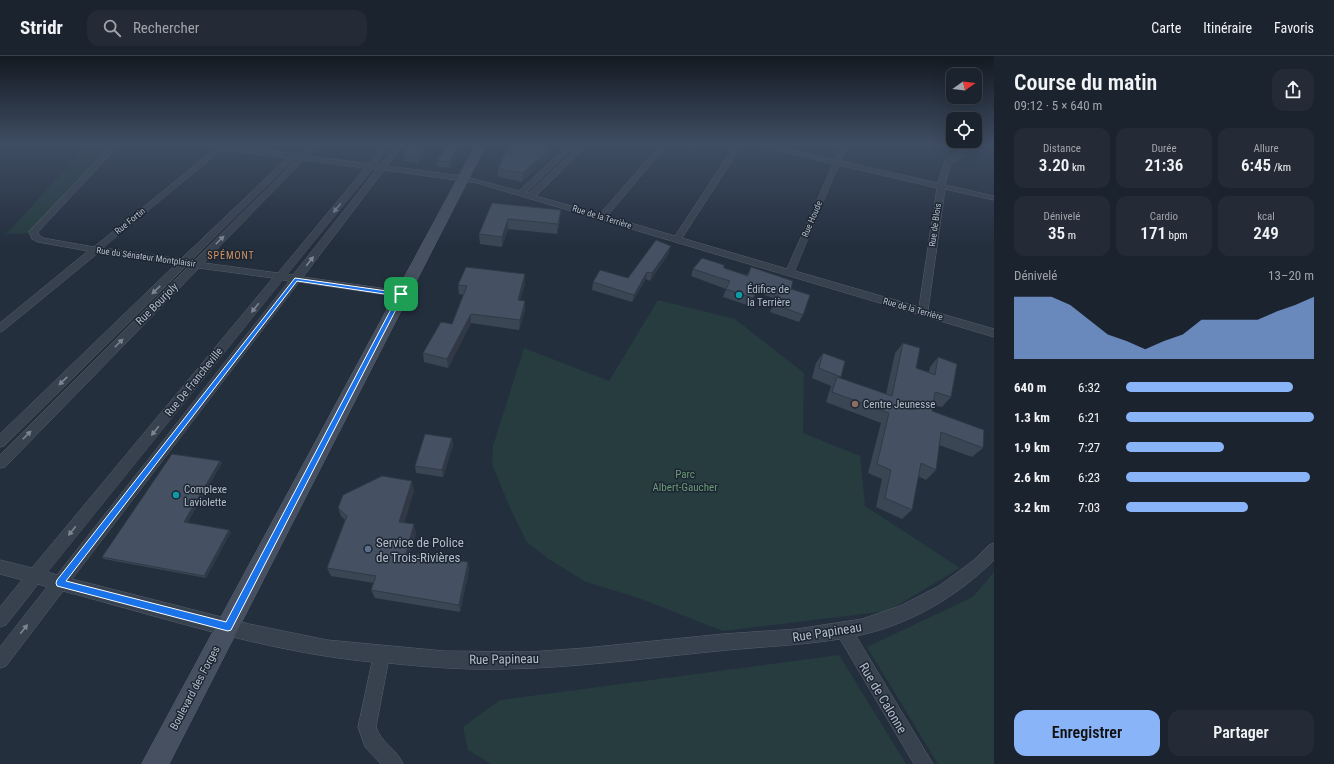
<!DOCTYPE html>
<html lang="fr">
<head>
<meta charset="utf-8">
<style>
	:root { --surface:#1b232e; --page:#242b36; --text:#f1f3f6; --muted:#a0a4aa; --line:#39404a; --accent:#8ab4f8 }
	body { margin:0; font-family:"Roboto Condensed",sans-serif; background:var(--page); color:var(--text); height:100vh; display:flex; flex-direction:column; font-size:15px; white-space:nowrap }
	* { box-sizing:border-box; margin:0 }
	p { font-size:13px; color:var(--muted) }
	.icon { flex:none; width:22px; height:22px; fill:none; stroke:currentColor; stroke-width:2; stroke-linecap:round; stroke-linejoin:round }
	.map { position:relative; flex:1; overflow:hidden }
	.details { display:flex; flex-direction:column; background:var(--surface); width:340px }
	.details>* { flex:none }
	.needle { width:26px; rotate:76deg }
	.tools { position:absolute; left:946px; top:12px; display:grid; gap:8px }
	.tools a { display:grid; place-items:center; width:36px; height:36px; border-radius:8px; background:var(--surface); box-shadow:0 4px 16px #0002,0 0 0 1px var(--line); font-size:20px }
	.pin { position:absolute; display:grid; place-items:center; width:34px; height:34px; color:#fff; margin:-17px; border-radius:8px; box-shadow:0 2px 6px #0006 }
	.round { display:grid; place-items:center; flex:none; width:42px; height:42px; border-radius:12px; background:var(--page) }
	.head { display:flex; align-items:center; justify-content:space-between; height:68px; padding:0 20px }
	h1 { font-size:22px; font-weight:600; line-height:30px }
	.stats { display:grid; grid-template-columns:repeat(3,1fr); gap:6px; height:68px; padding:4px 20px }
	.stats div { display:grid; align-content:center; border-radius:10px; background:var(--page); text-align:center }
	.stats b { font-size:17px; font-weight:600 }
	.stats small { font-size:11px; font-weight:400 }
	.stats p { font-size:11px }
	.chart { height:112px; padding:8px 20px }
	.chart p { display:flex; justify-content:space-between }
	.chart svg { width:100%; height:72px; margin-top:4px; fill:var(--accent); opacity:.7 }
	.action { display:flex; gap:8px; margin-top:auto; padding:8px 20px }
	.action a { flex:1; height:46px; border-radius:12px; background:var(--accent); color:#111; font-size:16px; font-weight:600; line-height:46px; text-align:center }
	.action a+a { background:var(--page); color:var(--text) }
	ul { padding:0 20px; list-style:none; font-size:13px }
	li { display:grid; grid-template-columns:64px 48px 1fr; align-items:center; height:30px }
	li i { height:10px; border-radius:5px; background:var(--accent) }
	header { display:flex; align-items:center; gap:24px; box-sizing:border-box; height:56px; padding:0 20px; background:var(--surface); border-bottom:1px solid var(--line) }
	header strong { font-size:19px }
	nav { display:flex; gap:22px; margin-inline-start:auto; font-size:14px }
	.search { width:280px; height:36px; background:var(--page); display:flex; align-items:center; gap:10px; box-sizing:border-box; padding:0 14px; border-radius:12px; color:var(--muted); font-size:15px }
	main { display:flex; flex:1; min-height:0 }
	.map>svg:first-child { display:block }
	.green { fill:#263c3f }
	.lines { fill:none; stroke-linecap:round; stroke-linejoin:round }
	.minor-casing { stroke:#565f6c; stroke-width:1 }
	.secondary-casing { stroke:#565f6c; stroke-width:1 }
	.minor { fill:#38414e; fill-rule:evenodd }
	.secondary { fill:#465061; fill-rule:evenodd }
	.wall { fill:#3b4654 }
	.shaded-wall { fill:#303945 }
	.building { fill:#455162; stroke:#303945 }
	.oneway { fill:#7c8592 }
	.route { fill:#1a73e8; stroke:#fff; fill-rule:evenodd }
	.culture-dot { fill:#0f9aa8; stroke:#1d2633; stroke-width:1.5 }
	.education-dot { fill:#8d6e63; stroke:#1d2633; stroke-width:1.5 }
	.service-dot { fill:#5c6f8a; stroke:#1d2633; stroke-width:1.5 }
	.labels { text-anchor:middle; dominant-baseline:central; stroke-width:3; stroke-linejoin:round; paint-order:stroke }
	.far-street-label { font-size:9px; fill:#b4bcc9; stroke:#1d2633 }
	.far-neighbourhood-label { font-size:10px; letter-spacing:1px; fill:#d59563; stroke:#1d2633 }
	.poi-label { font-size:11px; fill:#b4bcc9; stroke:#1d2633; text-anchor:start }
	.street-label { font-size:11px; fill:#b4bcc9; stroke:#1d2633 }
	.park-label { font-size:11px; fill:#6b9a76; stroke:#1d2633 }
	.near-poi-label { font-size:13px; fill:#b4bcc9; stroke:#1d2633; text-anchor:start }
	.near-street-label { font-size:13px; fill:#b4bcc9; stroke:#1d2633 }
</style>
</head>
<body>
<header>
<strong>Stridr</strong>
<div class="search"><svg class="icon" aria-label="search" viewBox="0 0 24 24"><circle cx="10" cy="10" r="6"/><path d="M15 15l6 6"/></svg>Rechercher</div>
<nav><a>Carte</a><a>Itinéraire</a><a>Favoris</a></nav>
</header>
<main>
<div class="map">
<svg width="994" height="708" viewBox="0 0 994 708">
	<rect width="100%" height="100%" fill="#242f3e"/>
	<path class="green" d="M88,89H119L36,177L6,178Z
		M658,244L735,263L804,317L803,377L860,400L865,450L960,512L888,555L723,575L636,541L586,526L547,502L527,486L510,452L492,408L493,390L524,292L609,325Z
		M994,516V708H938L867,591L973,541Z
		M839,599L906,708H491L468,694L463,671L500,644Z"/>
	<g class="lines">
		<g class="minor-casing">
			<path id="minor" d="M112,89H119L38,176L39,179L43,182L94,191L215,93L198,89H227L301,99L311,89H318L308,100L369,108L384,89H391L376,109H380L396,89H403L387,110L463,120L519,135L568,89H575L526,137H529L580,89H587L536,140L600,158L660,89H667L607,160L675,180L735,89H742L682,182L787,213L833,108L756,89H770L834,104L841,89H848L841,105L938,127L945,104L958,97L960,89H968L964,100L951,107L945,129L994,140V144L945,133L928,254L994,273V281L477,127L384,114L303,221L401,235L406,238L404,240L401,241L299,226L72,523L249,568L327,584L444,595L530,596L585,592L723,578L797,573L862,563L900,550L939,530L974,504L989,489L994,487V504C957,541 907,570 856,580L933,708H914L840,583C796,590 752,591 708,596C639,603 572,612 503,613C465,614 426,611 388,607L376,671C381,687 397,693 403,708H381L365,691L358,671L372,606C267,596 165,562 63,535L6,610L0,612V591L47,531L38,528L6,569L0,571V551L22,524L0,518V504L32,512L273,222L199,212L5,411L0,412V399L189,210H186L4,390L0,391V378L176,208L98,197L4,274L0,276V267L88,195L38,186L32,183L29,176ZM222,94L287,102L181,203L103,192ZM294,103H297L194,205H191ZM304,104L365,112L278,217L204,207ZM839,109L937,132L919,251L795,215ZM373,113H377L293,219H287ZM283,224L289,225L57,519L48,516Z"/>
		</g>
		<g class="secondary-casing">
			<path id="secondary" d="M476,89H486L169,708H142Z"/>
		</g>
		<use href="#minor" class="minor"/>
		<use href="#secondary" class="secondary"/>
	</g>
	<path class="wall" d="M410,89H430L418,107L404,105V99L405,98L404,96Z
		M448,89H464L450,112L437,111V105Z
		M505,89H556L547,102L522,126L498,121V113L505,97L506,92H505Z
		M686,89H699L695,94L686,91Z
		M492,147L560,164L557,178L508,173L502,191L480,188L479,178Z
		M669,197L650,225L646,223L632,246L592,234L593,226L628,222Z
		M751,211L791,233L803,259L799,266L770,256L776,243L756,236L750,250L723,241L726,233L691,220L693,213L724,212L747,219Z
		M525,228L520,244L525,245V254L519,274L471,267L448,312L424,306L423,297L452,268L463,239L459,238L458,229Z
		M903,287L916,312L929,316L930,311L938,301L951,341L942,351L933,349L932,355L983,392L972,401L939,389L936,414L926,424L918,420L912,454L902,463L876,451L882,423L868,417L881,367L826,346L831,330L812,322L816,307L823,297L841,321L840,322L886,338L895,297Z
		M452,382L453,389L443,421L416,417L415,410Z
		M220,405L222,407L187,467L231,476L206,522L104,503L102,501Z
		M414,434L404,467L416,477L410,497L468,506L469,515L460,556L375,542L371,534L374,527L331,520L327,512L345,464L341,460L338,452Z"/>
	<path class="shaded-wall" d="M425,89H430L418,107V101Z
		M460,89H464L450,112L449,106Z
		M551,89H556L547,102L522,126L523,117Z
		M561,154L560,164L557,178L558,168Z
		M508,163V173L502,191V181Z
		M671,190L669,197L650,225L652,217Z
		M647,216L646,223L632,246L634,239Z
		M525,218V228L518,253V244Z
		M525,245V254L519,274L520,264Z
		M471,258V267L448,312L447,303Z
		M452,382L453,389L443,421L442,414Z
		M220,405L222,407L186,468L184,466Z
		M412,425L414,434L402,475L399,466Z
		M414,468L416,477L408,505L406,497Z
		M229,474L231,476L206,522L204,520Z
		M468,506L469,515L460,556L459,549Z"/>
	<path class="building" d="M410,89H425L418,101L404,99L406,96H404Z
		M448,89H460L449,106L437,105Z
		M506,89H551L548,94L523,117L498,113L508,91L506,90Z
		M492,147L561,154L558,168L508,163L502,181L479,178Z
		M656,184L671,190L652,217L647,216L634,239L593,226L600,214L628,222Z
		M702,202L724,209V212L748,220L751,211L793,225L791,233L810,239L803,259L774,248L780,235L759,229L753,242L726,233L730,225L693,213Z
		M466,211L525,218L518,244L525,245L520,264L471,258L447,303L423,297L441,266L452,268L467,230L458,229Z
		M903,287L920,292L916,312L935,319L938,301L957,308L951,341L935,336L932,355L984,374L983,392L941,376L936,414L921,407L912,454L885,442L891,414L877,408L889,357L832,336L837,321L892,340Z
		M823,297L845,305L841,321L819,312Z
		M425,378L452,382L442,414L415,410Z
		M172,398L220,405L184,466L229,474L204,520L102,501Z
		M382,420L412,425L399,466L414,468L406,497L468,506L459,549L371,534L376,520L327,512L347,460L338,452L343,439Z"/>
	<defs><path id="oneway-solid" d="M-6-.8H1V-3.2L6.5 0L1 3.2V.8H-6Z"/></defs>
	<g class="oneway">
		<use href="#oneway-solid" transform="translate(337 152) rotate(129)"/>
		<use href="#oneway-solid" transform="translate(220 184) rotate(-45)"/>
		<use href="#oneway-solid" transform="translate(310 205) rotate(-52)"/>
		<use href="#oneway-solid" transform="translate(156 234) rotate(136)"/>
		<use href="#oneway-solid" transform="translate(255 252) rotate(129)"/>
		<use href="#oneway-solid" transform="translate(119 287) rotate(-45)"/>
		<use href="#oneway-solid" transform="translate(63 325) rotate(136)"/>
		<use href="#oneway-solid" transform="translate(155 375) rotate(129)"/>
		<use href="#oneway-solid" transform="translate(27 379) rotate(-45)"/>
		<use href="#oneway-solid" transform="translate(72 475) rotate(129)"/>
		<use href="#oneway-solid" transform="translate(24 573) rotate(-52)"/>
	</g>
	<linearGradient id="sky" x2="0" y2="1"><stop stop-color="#141a22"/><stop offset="0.47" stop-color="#3f4d63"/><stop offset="1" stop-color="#3f4d63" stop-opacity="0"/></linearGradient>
	<rect width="994" height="188" fill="url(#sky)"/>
	<path class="route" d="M295,222L401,237L404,238L231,574L228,575L57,530L56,527L57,524ZM297,225L398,240L226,566L66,525Z"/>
	<g class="culture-dot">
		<circle cx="739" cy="239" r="4"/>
		<circle cx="176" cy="439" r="4"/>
	</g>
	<circle class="education-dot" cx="855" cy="348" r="4"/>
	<circle class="service-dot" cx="368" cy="493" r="4"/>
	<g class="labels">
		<g class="far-street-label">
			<text transform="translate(602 161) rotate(17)">Rue de la Terrière</text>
			<text transform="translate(812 163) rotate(-67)">Rue Houde</text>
			<text transform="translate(130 165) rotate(-39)">Rue Fortin</text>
			<text transform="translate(935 169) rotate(-82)">Rue de Blois</text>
			<text transform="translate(146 201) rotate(8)">Rue du Sénateur Montplaisir</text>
			<text transform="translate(913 253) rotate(16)">Rue de la Terrière</text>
		</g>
		<g class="far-neighbourhood-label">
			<text x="231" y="199">SPÉMONT</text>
		</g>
		<g class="poi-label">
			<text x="747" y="233">Édifice de<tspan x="747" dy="13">la Terrière</tspan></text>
			<text x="863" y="348">Centre Jeunesse</text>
			<text x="184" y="433">Complexe<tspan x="184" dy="13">Laviolette</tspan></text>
		</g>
		<g class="street-label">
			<text transform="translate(157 248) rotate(-45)">Rue Bourjoly</text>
			<text transform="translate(194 326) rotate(-51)">Rue De Francheville</text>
			<text transform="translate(195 632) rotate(-62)">Boulevard des Forges</text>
		</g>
		<g class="park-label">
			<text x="685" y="418">Parc<tspan x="685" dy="13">Albert-Gaucher</tspan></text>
		</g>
		<g class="near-poi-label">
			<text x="376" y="486">Service de Police<tspan x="376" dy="15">de Trois-Rivières</tspan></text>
		</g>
		<g class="near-street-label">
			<text transform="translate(827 576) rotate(-9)">Rue Papineau</text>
			<text transform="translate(504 603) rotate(-1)">Rue Papineau</text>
			<text transform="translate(883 642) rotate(59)">Rue de Calonne</text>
		</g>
	</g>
</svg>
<div class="tools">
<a><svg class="needle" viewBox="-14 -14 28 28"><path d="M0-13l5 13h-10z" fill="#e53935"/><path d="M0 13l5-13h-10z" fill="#a0a4aa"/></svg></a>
<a><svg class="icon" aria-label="locate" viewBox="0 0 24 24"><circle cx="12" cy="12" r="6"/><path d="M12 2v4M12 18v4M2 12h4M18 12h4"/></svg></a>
</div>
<div class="pin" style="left:401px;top:238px;background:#1e9e55"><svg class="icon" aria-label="arrive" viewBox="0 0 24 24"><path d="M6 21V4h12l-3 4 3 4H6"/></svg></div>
</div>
<section class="details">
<div class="head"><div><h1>Course du matin</h1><p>09:12 · 5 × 640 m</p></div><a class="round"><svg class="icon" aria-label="share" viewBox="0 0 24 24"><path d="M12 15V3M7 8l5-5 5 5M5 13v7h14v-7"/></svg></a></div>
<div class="stats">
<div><p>Distance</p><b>3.20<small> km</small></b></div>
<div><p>Durée</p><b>21:36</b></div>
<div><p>Allure</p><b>6:45<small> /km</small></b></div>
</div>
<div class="stats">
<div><p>Dénivelé</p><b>35<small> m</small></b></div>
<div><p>Cardio</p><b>171<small> bpm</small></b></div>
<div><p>kcal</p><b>249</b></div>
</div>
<div class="chart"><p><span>Dénivelé</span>13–20 m</p>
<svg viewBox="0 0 160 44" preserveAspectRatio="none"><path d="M0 44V6L10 6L20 6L30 11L40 20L50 29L60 33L70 38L80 33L90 29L100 20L110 20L120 20L130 20L140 15L150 11L160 6V44z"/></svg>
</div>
<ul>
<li><b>640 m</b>6:32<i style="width:89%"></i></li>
<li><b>1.3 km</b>6:21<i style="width:100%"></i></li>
<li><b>1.9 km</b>7:27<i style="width:52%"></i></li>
<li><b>2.6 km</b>6:23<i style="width:98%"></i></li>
<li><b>3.2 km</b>7:03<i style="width:65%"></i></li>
</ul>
<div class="action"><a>Enregistrer</a><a>Partager</a></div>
</section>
</main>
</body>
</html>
